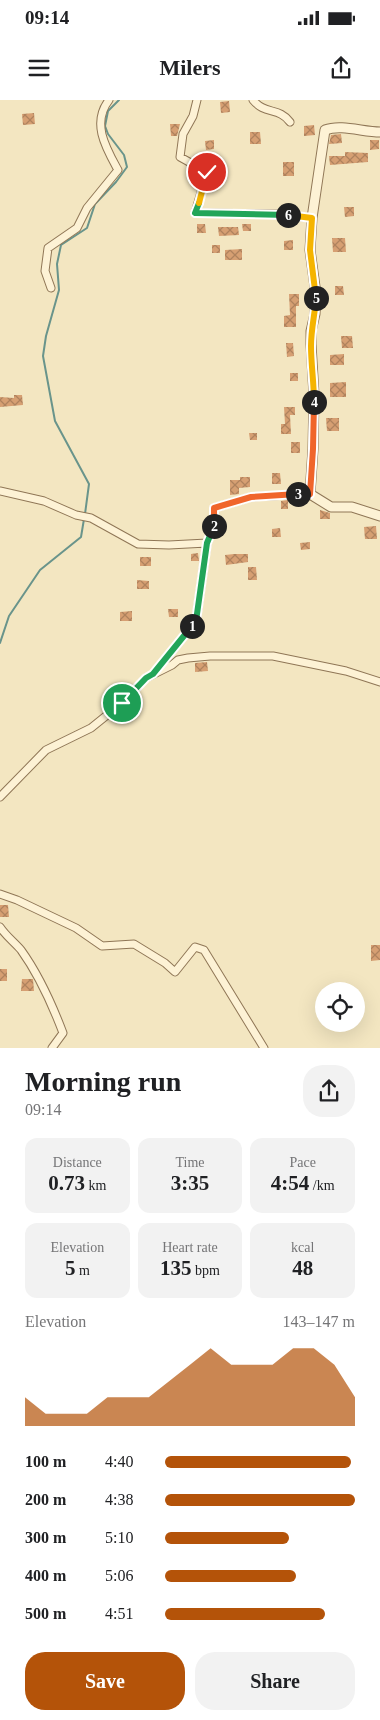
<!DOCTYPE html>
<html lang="en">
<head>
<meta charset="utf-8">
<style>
	:root { --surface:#fff; --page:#f2f2f2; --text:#202124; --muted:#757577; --accent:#b45309 }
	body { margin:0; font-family:"Times New Roman",serif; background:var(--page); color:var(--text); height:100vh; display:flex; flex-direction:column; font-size:19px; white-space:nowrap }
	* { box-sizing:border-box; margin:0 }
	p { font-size:16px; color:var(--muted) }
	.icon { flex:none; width:28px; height:28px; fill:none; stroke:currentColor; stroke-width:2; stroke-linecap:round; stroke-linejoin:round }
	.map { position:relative; height:948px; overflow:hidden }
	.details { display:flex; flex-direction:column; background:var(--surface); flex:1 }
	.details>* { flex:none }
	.controls { position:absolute; left:315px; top:882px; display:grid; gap:10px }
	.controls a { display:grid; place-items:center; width:50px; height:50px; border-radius:50%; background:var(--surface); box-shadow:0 5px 20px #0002; font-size:25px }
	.pin { position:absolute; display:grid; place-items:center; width:42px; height:42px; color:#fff; margin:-21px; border:2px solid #fff; border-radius:50%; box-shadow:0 1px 5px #0007 }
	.km { position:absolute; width:25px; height:25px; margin:-12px; border-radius:50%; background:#222; color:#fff; font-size:14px; line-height:25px; text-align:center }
	.round { display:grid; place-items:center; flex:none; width:52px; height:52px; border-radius:20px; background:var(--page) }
	.headline { display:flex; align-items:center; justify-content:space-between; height:85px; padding:0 25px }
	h1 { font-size:28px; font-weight:600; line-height:38px }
	.stats { display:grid; grid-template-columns:repeat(3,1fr); gap:8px; height:85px; padding:5px 25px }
	.stats div { display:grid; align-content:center; border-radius:12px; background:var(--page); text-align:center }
	.stats b { font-size:21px; font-weight:600 }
	.stats small { font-size:14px; font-weight:400 }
	.stats p { font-size:14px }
	.chart { height:140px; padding:10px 25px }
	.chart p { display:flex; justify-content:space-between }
	.chart svg { width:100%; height:90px; margin-top:5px; fill:var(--accent); opacity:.7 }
	.button { display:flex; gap:10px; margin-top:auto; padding:10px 25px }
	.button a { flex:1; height:58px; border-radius:20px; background:var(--accent); color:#fff; font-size:20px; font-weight:600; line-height:58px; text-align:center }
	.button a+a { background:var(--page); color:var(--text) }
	ul { padding:0 25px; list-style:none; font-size:16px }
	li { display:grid; grid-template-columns:80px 60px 1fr; align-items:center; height:38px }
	li i { height:12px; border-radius:6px; background:var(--accent) }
	.status { display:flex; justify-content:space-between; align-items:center; height:35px; padding:0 25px; background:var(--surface); direction:ltr }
	.status svg { height:14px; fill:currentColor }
	header { display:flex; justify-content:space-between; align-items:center; height:65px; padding:0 25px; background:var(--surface); font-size:22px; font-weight:600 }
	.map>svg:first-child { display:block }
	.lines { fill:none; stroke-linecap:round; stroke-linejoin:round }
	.stream { stroke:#69948b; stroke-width:2 }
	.building { fill:url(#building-cross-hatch) }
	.minor-casing { stroke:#8f7656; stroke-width:9 }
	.tertiary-casing { stroke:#8f7656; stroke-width:11 }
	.minor { stroke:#fdf2d5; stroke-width:7 }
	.tertiary { stroke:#fdf2d5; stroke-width:9 }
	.split-1-casing { stroke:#fff; stroke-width:10 }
	.split-2-casing { stroke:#fff; stroke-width:10 }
	.split-3-casing { stroke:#fff; stroke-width:10 }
	.split-4-casing { stroke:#fff; stroke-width:10 }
	.split-5-casing { stroke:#fff; stroke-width:10 }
	.split-6-casing { stroke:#fff; stroke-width:10 }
	.split-7-casing { stroke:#fff; stroke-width:10 }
	.split-8-casing { stroke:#fff; stroke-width:10 }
	.split-1 { stroke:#22a559; stroke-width:6 }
	.split-2 { stroke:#22a559; stroke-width:6 }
	.split-3 { stroke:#f0652b; stroke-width:6 }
	.split-4 { stroke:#f0652b; stroke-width:6 }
	.split-5 { stroke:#f5b400; stroke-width:6 }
	.split-6 { stroke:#f5b400; stroke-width:6 }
	.split-7 { stroke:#22a559; stroke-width:6 }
	.split-8 { stroke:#f5b400; stroke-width:6 }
</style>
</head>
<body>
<div class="status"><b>09:14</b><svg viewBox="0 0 49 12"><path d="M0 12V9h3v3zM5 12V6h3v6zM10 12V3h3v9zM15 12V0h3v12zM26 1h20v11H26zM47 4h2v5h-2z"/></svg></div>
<header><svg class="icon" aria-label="menu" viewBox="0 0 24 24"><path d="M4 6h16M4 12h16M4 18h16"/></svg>Milers<svg class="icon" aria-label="share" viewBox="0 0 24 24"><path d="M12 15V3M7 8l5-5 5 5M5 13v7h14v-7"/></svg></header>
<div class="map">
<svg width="380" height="948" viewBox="0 0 380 948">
	<defs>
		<pattern id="building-cross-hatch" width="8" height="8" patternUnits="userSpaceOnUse" patternTransform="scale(1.25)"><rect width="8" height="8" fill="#d69f72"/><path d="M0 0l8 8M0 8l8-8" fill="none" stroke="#af825d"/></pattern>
	</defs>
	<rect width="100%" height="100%" fill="#f3e6c1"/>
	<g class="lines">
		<path class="stream" d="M85,414L89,384L55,321L43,256L46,236L59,190L57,164L61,145L87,128L95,104L116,82L127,67L124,55L108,34L105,26L108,11L119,0
			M0,543L9,516L40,470L81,437L84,419"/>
	</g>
	<path class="building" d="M229,1L230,12L221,13L220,2Z
		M34,13L35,24L23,25L22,14Z
		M170,24H180L177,36H171Z
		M314,25L315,35L304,36V26Z
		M250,32H260L261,44H250Z
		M341,34L342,43L329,44L331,35Z
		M214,40V49L206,50L205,41Z
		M370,40H379V49L370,50Z
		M345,52L368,53V62L330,65L329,56H345Z
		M283,62H294V76H283Z
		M190,73L200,74L198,85H190Z
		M344,107H354V116L345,117Z
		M197,124H205L206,133H197Z
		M242,124H251V131H243Z
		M218,127H238L239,135L219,136Z
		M332,138H345L346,152H333Z
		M293,140V150H284V141Z
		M212,145H220V153H212Z
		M242,149V160H225V150Z
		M335,186H343L344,195H335Z
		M289,194H299V206H296V227H284V216L290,215Z
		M341,236H352L353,248H342Z
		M286,243H293L294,256L287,257Z
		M344,254V265H330V255Z
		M290,273H298V281H290Z
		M346,282V297H330V283Z
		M14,295H22L23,305L0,307V297L14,298Z
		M284,307H295V315H290L291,334H281V324H285Z
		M326,318H339V331H327Z
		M249,333H257V340H250Z
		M291,342H300V353H291Z
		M272,373H280L281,384H272Z
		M240,377H250V387L239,388V394L230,395V380H240Z
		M288,400V409H281V401Z
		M320,410L330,413V419H320Z
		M376,426L377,439H365L364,427Z
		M280,428L281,437H272V429Z
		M310,442V449L301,450L300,443Z
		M198,453L199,461H191V454Z
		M234,454H248V462L226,465L225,455Z
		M140,457H151V466H140Z
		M248,467H256L257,480H248Z
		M137,480L149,481V489H137Z
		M168,509H178V517H169Z
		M132,511V521H120V512Z
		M207,562L208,571L195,572V563Z
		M0,805H8L9,817H0Z
		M371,845H380V860L371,861Z
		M0,869H7V881H0Z
		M22,879H33L34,891H21Z"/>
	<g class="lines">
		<g class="minor-casing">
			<path id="minor" d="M197,0L193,16L183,34L180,57L207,72L195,113L278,114L312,118
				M253,0C265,15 279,7 290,22
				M51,188L45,171L48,148L77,128L87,108L118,70C106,48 91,23 109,0
				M0,391L44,401L76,415L91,418L138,444L169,445L207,443L214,427V408L251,397L310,394
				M155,572L196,521L207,443
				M0,697L46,650L91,628L122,603L146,578L172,565L178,560L188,558L210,556H273L346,571L380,582
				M0,794L17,800L76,828L102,846L134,844L165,863L175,872L195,847L204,850L264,948
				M0,827C6,836 14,842 21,850C39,875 52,904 63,933L52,948"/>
		</g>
		<g class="tertiary-casing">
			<path id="tertiary" d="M380,32C363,32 341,24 325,30L312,118L310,150L316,194L315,214L311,231V244L314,295L313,349L310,394L331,407H352L380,416"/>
		</g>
		<use href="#minor" class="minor"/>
		<use href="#tertiary" class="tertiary"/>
	</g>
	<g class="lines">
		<g class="split-1-casing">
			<path id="split-1" d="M122,603L146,578L153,574L192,526"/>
		</g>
		<g class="split-2-casing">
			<path id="split-2" d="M192,526L196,521L207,443L214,426"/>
		</g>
		<g class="split-3-casing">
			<path id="split-3" d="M214,426V408L251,397L298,394"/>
		</g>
		<g class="split-4-casing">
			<path id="split-4" d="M298,394H310L313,349L314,302"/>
		</g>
		<g class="split-5-casing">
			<path id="split-5" d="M314,302C314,283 311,264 311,246C311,229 315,214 316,198"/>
		</g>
		<g class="split-6-casing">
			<path id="split-6" d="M288,115L312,118L310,150L316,198"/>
		</g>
		<g class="split-7-casing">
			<path id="split-7" d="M199,103L195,113L288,115"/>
		</g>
		<g class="split-8-casing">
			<path id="split-8" d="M199,103L207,72"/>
		</g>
		<use href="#split-1" class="split-1"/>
		<use href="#split-2" class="split-2"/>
		<use href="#split-3" class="split-3"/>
		<use href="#split-4" class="split-4"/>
		<use href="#split-5" class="split-5"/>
		<use href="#split-6" class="split-6"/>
		<use href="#split-7" class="split-7"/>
		<use href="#split-8" class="split-8"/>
	</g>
</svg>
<div class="controls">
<a><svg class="icon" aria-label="locate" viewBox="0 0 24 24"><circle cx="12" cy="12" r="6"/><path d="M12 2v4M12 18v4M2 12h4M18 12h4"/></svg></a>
</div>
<div class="pin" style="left:122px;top:603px;background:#1e9e55"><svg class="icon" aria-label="arrive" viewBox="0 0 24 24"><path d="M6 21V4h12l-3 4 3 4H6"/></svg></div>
<div class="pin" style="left:207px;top:72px;background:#d93025"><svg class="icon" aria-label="check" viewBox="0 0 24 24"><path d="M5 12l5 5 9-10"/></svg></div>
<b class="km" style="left:192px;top:526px">1</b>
<b class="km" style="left:214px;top:426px">2</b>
<b class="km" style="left:298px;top:394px">3</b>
<b class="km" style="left:314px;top:302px">4</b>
<b class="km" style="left:316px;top:198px">5</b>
<b class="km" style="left:288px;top:115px">6</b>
</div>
<section class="details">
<div class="headline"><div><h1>Morning run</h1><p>09:14</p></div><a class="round"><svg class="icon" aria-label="share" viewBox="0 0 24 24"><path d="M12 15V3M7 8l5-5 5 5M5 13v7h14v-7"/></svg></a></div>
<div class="stats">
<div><p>Distance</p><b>0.73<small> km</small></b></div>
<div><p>Time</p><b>3:35</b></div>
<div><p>Pace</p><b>4:54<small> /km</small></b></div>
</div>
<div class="stats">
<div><p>Elevation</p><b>5<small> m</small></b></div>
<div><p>Heart rate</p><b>135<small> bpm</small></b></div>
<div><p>kcal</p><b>48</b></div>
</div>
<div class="chart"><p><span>Elevation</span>143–147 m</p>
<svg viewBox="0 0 160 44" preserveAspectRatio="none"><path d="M0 44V30L10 38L20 38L30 38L40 30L50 30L60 30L70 22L80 14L90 6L100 14L110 14L120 14L130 6L140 6L150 14L160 30V44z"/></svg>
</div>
<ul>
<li><b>100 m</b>4:40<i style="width:98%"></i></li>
<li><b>200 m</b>4:38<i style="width:100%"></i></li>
<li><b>300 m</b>5:10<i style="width:65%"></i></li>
<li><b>400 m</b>5:06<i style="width:69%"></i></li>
<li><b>500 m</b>4:51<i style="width:84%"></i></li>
</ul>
<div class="button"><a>Save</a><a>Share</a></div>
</section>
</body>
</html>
